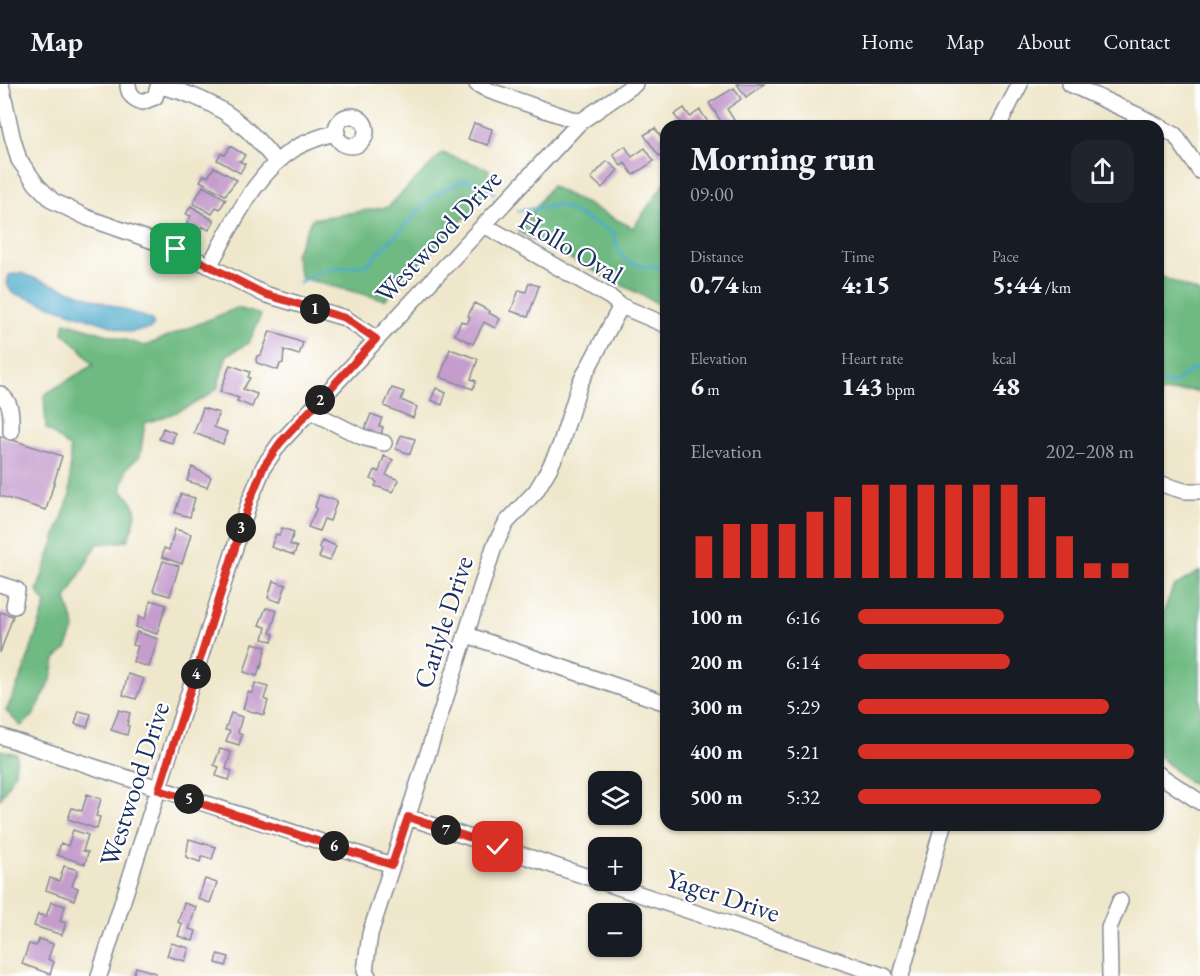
<!DOCTYPE html>
<html lang="en">
<head>
<meta charset="utf-8">
<style>
	:root { --surface:#171b24; --page:#20242c; --text:#f1f3f6; --muted:#9ea1a6; --line:#363941; --accent:#d93025 }
	body { margin:0; font-family:"EB Garamond",serif; background:var(--page); color:var(--text); height:100vh; display:flex; flex-direction:column; font-size:22px; white-space:nowrap }
	* { box-sizing:border-box; margin:0 }
	p { font-size:20px; color:var(--muted) }
	.icon { flex:none; width:33px; height:33px; fill:none; stroke:currentColor; stroke-width:2; stroke-linecap:round; stroke-linejoin:round }
	.map { position:relative; flex:1; overflow:hidden }
	.panel { position:absolute; left:660px; top:36px; width:504px; height:711px; display:flex; flex-direction:column; background:var(--surface); border-radius:18px; box-shadow:0 2px 4px #0004 }
	.panel>* { flex:none }
	.tools { position:absolute; left:588px; top:687px; display:grid; gap:12px }
	.tools a { display:grid; place-items:center; width:54px; height:54px; border-radius:12px; background:var(--surface); box-shadow:0 2px 4px #0004; font-size:30px }
	.pin { position:absolute; display:grid; place-items:center; width:51px; height:51px; color:#fff; margin:-26px; border-radius:12px; box-shadow:0 3px 9px #0006 }
	.km { position:absolute; width:30px; height:30px; margin:-15px; border-radius:50%; background:#222; color:#fff; font-size:16px; line-height:30px; text-align:center }
	.round { display:grid; place-items:center; flex:none; width:63px; height:63px; border-radius:18px; background:var(--page) }
	.head { display:flex; align-items:center; justify-content:space-between; height:102px; padding:0 30px }
	h1 { font-size:33px; font-weight:800; line-height:45px }
	.stats { display:grid; grid-template-columns:repeat(3,1fr); gap:9px; height:102px; padding:6px 30px }
	.stats div { display:grid; align-content:center }
	.stats b { font-size:26px; font-weight:800 }
	.stats small { font-size:16px; font-weight:400 }
	.stats p { font-size:16px }
	.chart { height:168px; padding:12px 30px }
	.chart p { display:flex; justify-content:space-between }
	.chart svg { width:100%; height:108px; margin-top:6px; stroke:var(--accent); stroke-width:6 }
	ul { padding:0 30px; list-style:none; font-size:20px }
	li { display:grid; grid-template-columns:96px 72px 1fr; align-items:center; height:45px }
	li i { height:15px; border-radius:8px; background:var(--accent) }
	header { display:flex; align-items:center; gap:36px; box-sizing:border-box; height:84px; padding:0 30px; background:var(--surface); border-bottom:2px solid var(--line) }
	header strong { font-size:28px }
	nav { display:flex; gap:33px; margin-inline-start:auto; font-size:21px }
	.map>svg:first-child { display:block }
	.forest { fill:#6eba82; stroke:#447470; stroke-width:1.5 }
	.water { fill:#4eabcc; stroke:#346d95; stroke-width:1.5 }
	.lines { fill:none; stroke-linecap:round; stroke-linejoin:round }
	.stream { stroke:#4eabcc; stroke-width:3 }
	.building { fill:#c59dcd }
	.minor-casing { stroke:#858b94; stroke-width:18 }
	.minor { stroke:#fff; stroke-width:15 }
	.route-casing { stroke:#fff; stroke-width:12 }
	.route { stroke:#d93025; stroke-width:8 }
	.labels { text-anchor:middle; dominant-baseline:central; stroke-width:4.5; stroke-linejoin:round; paint-order:stroke }
	.street-label { font-size:27px; fill:#1b2f5e; stroke:#fff }
</style>
</head>
<body>
<header>
<strong>Map</strong>
<nav><a>Home</a><a>Map</a><a>About</a><a>Contact</a></nav>
</header>
<div class="map">
<svg width="1200" height="892" viewBox="0 0 1200 892">
	<rect width="100%" height="100%" fill="#fff"/>
	<filter id="ink" filterUnits="userSpaceOnUse"><feTurbulence type="fractalNoise" baseFrequency=".0167" numOctaves="2"/><feDisplacementMap in="SourceGraphic" scale="12" xChannelSelector="R" yChannelSelector="G"/><feConvolveMatrix kernelMatrix="1 2 1 2 8 2 1 2 1" color-interpolation-filters="sRGB"/></filter>
	<filter id="wash" filterUnits="userSpaceOnUse"><feTurbulence type="fractalNoise" baseFrequency=".008" numOctaves="4" result="noise"/><feDisplacementMap in="SourceGraphic" scale="24" xChannelSelector="R" yChannelSelector="G"/><feGaussianBlur stdDeviation="1.35" result="paint"/><feColorMatrix in="noise" values="0 0 0 0 0 0 0 0 0 0 0 0 0 0 0 0 0 1.4 0 .05"/><feComposite in="paint" operator="in"/></filter>
	<g filter="url(#wash)">
		<rect width="100%" height="100%" fill="#efe7cb"/>
		<path class="forest" d="M442,69L489,85L484,114L385,216L301,194L295,170L312,135L388,123Z
			M666,97V219L659,220L518,148L551,102L633,144Z
			M1158,188L1160,192L1200,209V308L1191,306L1158,309Z
			M237,224L261,231L249,259L227,271L217,305C196,321 170,332 145,339L140,372L127,384L121,406C142,423 137,435 127,457L97,460L66,515L75,543L66,565L55,575L51,596L33,632L21,642L6,627L23,589L46,520L37,507L70,411V364L46,344L44,311L93,281L81,265L63,249L65,238L145,262Z
			M1200,487V702L1186,696L1158,671V581L1160,578L1158,543L1173,503Z
			M0,666L17,670L15,688L0,716Z"/>
		<path class="water" d="M20,189L151,235L154,241L150,245L129,248L12,209L7,200L9,191Z"/>
		<g class="lines">
			<path class="stream" d="M518,127L559,121L614,149C618,183 636,182 666,183
				M299,199L321,186L367,181L433,112L466,95L494,109
				M1158,298L1174,300L1185,290L1200,282"/>
		</g>
		<g id="blocks">
			<path class="building" d="M737,0H764L746,13Z
				M734,4L741,15L727,25L734,36L724,42L709,19Z
				M684,24L690,33L700,26L708,38L702,42H684L674,31Z
				M474,39L492,45L488,61L468,55Z
				M655,44L661,53L666,50V68L659,72L644,51Z
				M230,62L245,71L242,76L239,77L245,80L240,89L217,76L221,69L225,71Z
				M625,62L632,73L645,64L654,77L633,91L625,79L621,82L613,70Z
				M607,77L618,86L602,104L591,94Z
				M214,83L237,96L225,111L200,97L204,91L208,93Z
				M203,102L226,115L220,125L216,123L212,130L193,119Z
				M191,122L214,137L209,146L202,142L201,143L203,144L200,149L186,141L191,132L186,130Z
				M529,199L539,202L528,233L511,227L519,206L526,208Z
				M474,219L490,227L489,229L500,235L495,244L484,238L473,260L455,251L461,237L467,240L470,233L468,232Z
				M270,247L303,259L299,271L284,266L283,279L280,280L278,286L257,279L256,276L257,272L261,271Z
				M450,265L478,275L471,295L476,297L473,305L440,293Z
				M230,281L250,288L248,293L250,294L243,305L257,310L252,323L237,317L239,314L220,308Z
				M392,304L404,308L401,316L417,323L413,334L384,322Z
				M436,304L446,309L442,321L431,316Z
				M203,324L219,329L214,343L227,348L223,360L194,349Z
				M371,330L382,334L379,342L383,343L381,351L364,347Z
				M163,344L175,349L172,359L159,355Z
				M401,351L415,355L410,370L396,365Z
				M0,352L62,372L46,426L0,412Z
				M384,372L393,376L386,391L399,396L393,408L375,402L377,398L371,395L375,386L379,388Z
				M192,383L211,393L207,403L187,397Z
				M181,410L195,414L190,433L175,429Z
				M319,411L337,417L330,437L324,435L319,447L308,443L317,424L315,423Z
				M282,444L294,448L290,460L297,463L294,471L271,463L276,450L279,451Z
				M175,445L191,450L182,480L162,473L164,464L169,466Z
				M322,456L336,462L330,477L319,473L322,465L319,463Z
				M163,477L179,482L170,512L153,507Z
				M273,497L286,501L280,518L268,514Z
				M151,516L166,521L157,550L136,543L139,533L145,535Z
				M266,524L277,527L270,549L274,550L272,557L263,555L266,543L259,541Z
				M0,528L13,532L0,569Z
				M137,548L158,555L149,583L133,578L138,562L133,561Z
				M253,559L266,563L261,584L260,583L257,592L244,588Z
				M128,590L144,595L136,615L123,611Z
				M255,599L268,603L264,615L268,617L264,631L243,625L248,608L252,609Z
				M119,626L130,629L127,641L129,642L127,651L111,646Z
				M79,627L91,630L87,643L75,640Z
				M231,629L242,633L238,649L242,651L239,661L226,657L230,647L225,646Z
				M220,665L231,668L226,685L232,687L229,696L216,692L219,683L214,681Z
				M87,710L101,715L96,732L100,733L97,745L68,735L72,724L82,727Z
				M73,746L88,751L83,767L88,768L85,780L57,771L61,759L68,762Z
				M189,755L216,763L212,775L202,772L200,778L186,773Z
				M64,782L78,786L72,802L78,804L74,816L46,806L50,794L59,797Z
				M205,795L217,799L210,819L198,815Z
				M51,818L65,822L60,837L66,839L62,851L34,842L38,830L46,833Z
				M184,819L196,823L189,845L196,847L193,857L178,852L182,840L178,838Z
				M39,855L53,860L48,875L54,878L50,890L22,880L29,860L36,862Z
				M171,859L189,864L185,877L167,872Z
				M218,870L229,873L226,882L216,879Z
				M136,883L156,889L155,892H133Z"/>
		</g>
	</g>
	<g filter="url(#ink)">
		<use href="#blocks" fill-opacity="0" stroke="#858b94" stroke-width="1.5"/>
		<g class="lines">
			<g class="minor-casing">
				<path id="minor" d="M1,0L12,52L19,76L37,101L53,117L88,134L176,165L264,210L345,234L376,255
					M128,0C128,9 133,15 142,18L155,13L159,0
					M477,0L490,7L580,38
					M1070,0L1137,31L1175,51L1200,87
					M159,2C211,13 244,36 276,78
					M336 47a15 15 0 1 1 30 0a15 15 0 1 1-30 0Z
					M998,42L1020,0
					M484,141L610,213L621,222L666,241
					M209,182C234,139 254,89 297,63C310,56 323,52 337,48
					M0,310C13,319 11,333 11,348
					M310,327L362,353L384,359
					M1158,399L1184,407H1200
					M0,500L17,506L14,522
					M467,551L666,619
					M0,652L392,781
					M1158,690L1200,718
					M408,733L885,892
					M99,892L250,416L264,382L280,359L580,38L635,0
					M368,892L365,887L370,850L494,463L506,439L536,407L549,385L560,362L580,299L621,222
					M901,892L943,741
					M1110,892L1109,844L1120,817"/>
			</g>
			<use href="#minor" class="minor"/>
		</g>
	</g>
	<g class="lines" filter="url(#ink)">
		<g class="route-casing">
			<path id="route" d="M176,165L264,210L345,234L376,255L280,359L264,382L250,416L159,706L392,781L408,733L498,763"/>
		</g>
		<use href="#route" class="route"/>
	</g>
	<g class="labels">
		<g class="street-label">
			<text transform="translate(438 152) rotate(-47)">Westwood Drive</text>
			<text transform="translate(571 163) rotate(31)">Hollo Oval</text>
			<text transform="translate(443 538) rotate(-72)">Carlyle Drive</text>
			<text transform="translate(134 700) rotate(-72)">Westwood Drive</text>
			<text transform="translate(723 811) rotate(18)">Yager Drive</text>
		</g>
	</g>
</svg>
<div class="tools">
<a><svg class="icon" aria-label="layers" viewBox="0 0 24 24"><path d="M12 4l9 5-9 5-9-5zM3 14l9 5 9-5"/></svg></a>
<a>+</a>
<a>−</a>
</div>
<div class="pin" style="left:176px;top:165px;background:#1e9e55"><svg class="icon" aria-label="arrive" viewBox="0 0 24 24"><path d="M6 21V4h12l-3 4 3 4H6"/></svg></div>
<div class="pin" style="left:498px;top:763px;background:#d93025"><svg class="icon" aria-label="check" viewBox="0 0 24 24"><path d="M5 12l5 5 9-10"/></svg></div>
<b class="km" style="left:315px;top:225px">1</b>
<b class="km" style="left:320px;top:316px">2</b>
<b class="km" style="left:241px;top:444px">3</b>
<b class="km" style="left:196px;top:590px">4</b>
<b class="km" style="left:189px;top:715px">5</b>
<b class="km" style="left:334px;top:762px">6</b>
<b class="km" style="left:446px;top:746px">7</b>
<section class="panel">
<div class="head"><div><h1>Morning run</h1><p>09:00</p></div><a class="round"><svg class="icon" aria-label="share" viewBox="0 0 24 24"><path d="M12 15V3M7 8l5-5 5 5M5 13v7h14v-7"/></svg></a></div>
<div class="stats">
<div><p>Distance</p><b>0.74<small> km</small></b></div>
<div><p>Time</p><b>4:15</b></div>
<div><p>Pace</p><b>5:44<small> /km</small></b></div>
</div>
<div class="stats">
<div><p>Elevation</p><b>6<small> m</small></b></div>
<div><p>Heart rate</p><b>143<small> bpm</small></b></div>
<div><p>kcal</p><b>48</b></div>
</div>
<div class="chart"><p><span>Elevation</span>202–208 m</p>
<svg viewBox="0 0 160 44" preserveAspectRatio="none"><path d="M5 44V27M15 44V22M25 44V22M35 44V22M45 44V17M55 44V11M65 44V6M75 44V6M85 44V6M95 44V6M105 44V6M115 44V6M125 44V11M135 44V27M145 44V38M155 44V38"/></svg>
</div>
<ul>
<li><b>100 m</b>6:16<i style="width:53%"></i></li>
<li><b>200 m</b>6:14<i style="width:55%"></i></li>
<li><b>300 m</b>5:29<i style="width:91%"></i></li>
<li><b>400 m</b>5:21<i style="width:100%"></i></li>
<li><b>500 m</b>5:32<i style="width:88%"></i></li>
</ul>
</section>
</div>
</body>
</html>
